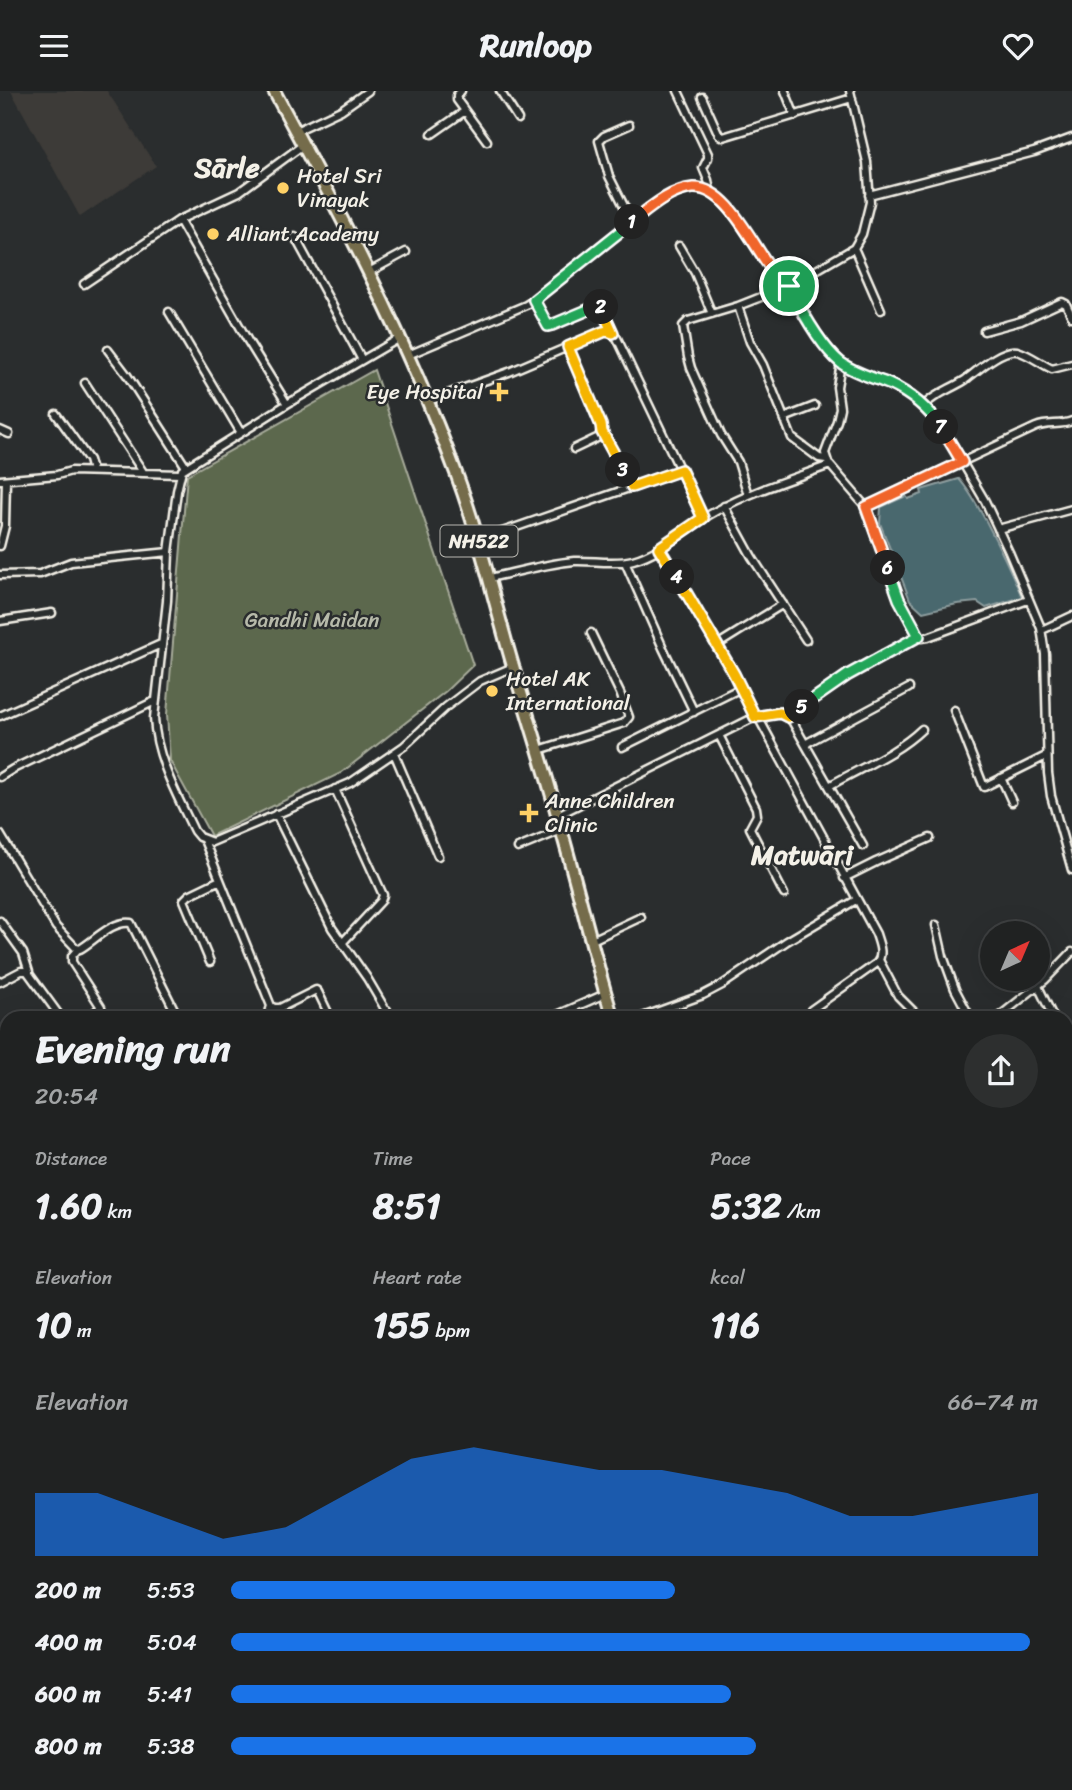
<!DOCTYPE html>
<html lang="en">
<head>
<meta charset="utf-8">
<style>
	:root { --surface:#202222; --page:#2d2f2f; --text:#f1f3f6; --muted:#a2a4a5; --line:#3d3f40; --accent:#1a73e8 }
	body { margin:0; font-family:Sriracha,sans-serif; background:var(--page); color:var(--text); height:100vh; display:flex; flex-direction:column; font-size:26px; white-space:nowrap }
	* { box-sizing:border-box; margin:0 }
	p { font-size:23px; color:var(--muted) }
	.icon { flex:none; width:38px; height:38px; fill:none; stroke:currentColor; stroke-width:2; stroke-linecap:round; stroke-linejoin:round }
	.map { position:relative; flex:1; overflow:hidden }
	.details { position:absolute; left:0px; top:920px; width:1073px; height:779px; display:flex; flex-direction:column; background:var(--surface); border-radius:21px 21px 0 0; box-shadow:0 7px 28px #0002,0 0 0 2px var(--line) }
	.details>* { flex:none }
	.needle { width:46px; rotate:44deg }
	.fabs { position:absolute; left:980px; top:830px; display:grid; gap:14px }
	.fabs a { display:grid; place-items:center; width:70px; height:70px; border-radius:50%; background:var(--surface); box-shadow:0 7px 28px #0002,0 0 0 2px var(--line); font-size:35px }
	.pin { position:absolute; display:grid; place-items:center; width:60px; height:60px; color:#fff; margin:-30px; border:4px solid #fff; border-radius:50%; box-shadow:0 2px 7px #0007 }
	.km { position:absolute; width:35px; height:35px; margin:-18px; border-radius:50%; background:#222; color:#fff; font-size:19px; line-height:35px; text-align:center }
	.round { display:grid; place-items:center; flex:none; width:74px; height:74px; border-radius:37px; background:var(--page) }
	.overview { display:flex; align-items:center; justify-content:space-between; height:119px; padding:0 35px }
	h1 { font-size:38px; font-weight:700; line-height:52px }
	.stats { display:grid; grid-template-columns:repeat(3,1fr); gap:10px; height:119px; padding:7px 35px }
	.stats div { display:grid; align-content:center }
	.stats b { font-size:35px; font-weight:700 }
	.stats small { font-size:19px; font-weight:400 }
	.stats p { font-size:19px }
	.chart { height:196px; padding:14px 35px }
	.chart p { display:flex; justify-content:space-between }
	.chart svg { width:100%; height:126px; margin-top:7px; fill:var(--accent); opacity:.7 }
	ul { padding:0 35px; list-style:none; font-size:23px }
	li { display:grid; grid-template-columns:112px 84px 1fr; align-items:center; height:52px }
	li i { height:18px; border-radius:9px; background:var(--accent) }
	header { display:flex; justify-content:space-between; align-items:center; height:91px; padding:0 35px; background:var(--surface); font-size:32px; font-weight:700 }
	.map>svg:first-child { display:block }
	.built { fill:#3c3a37 }
	.green { fill:#5c674e; stroke:#a8ac9b; stroke-width:2 }
	.water { fill:#4a676e; stroke:#8e9e9f; stroke-width:2 }
	.lines { fill:none; stroke-linecap:round; stroke-linejoin:round }
	.minor-casing { stroke:#f4f1e8; stroke-width:11 }
	.secondary-casing { stroke:#f4f1e8; stroke-width:14 }
	.trunk-casing { stroke:#f4f1e8; stroke-width:16 }
	.minor { stroke:#2a2d2e; stroke-width:6 }
	.secondary { stroke:#2a2d2e; stroke-width:9 }
	.trunk { stroke:#746c4b; stroke-width:10 }
	.split-1-casing { stroke:#fff; stroke-width:14 }
	.split-2-casing { stroke:#fff; stroke-width:14 }
	.split-3-casing { stroke:#fff; stroke-width:14 }
	.split-4-casing { stroke:#fff; stroke-width:14 }
	.split-5-casing { stroke:#fff; stroke-width:14 }
	.split-6-casing { stroke:#fff; stroke-width:14 }
	.split-7-casing { stroke:#fff; stroke-width:14 }
	.split-8-casing { stroke:#fff; stroke-width:14 }
	.split-1 { stroke:#f0652b; stroke-width:9 }
	.split-2 { stroke:#22a559; stroke-width:9 }
	.split-3 { stroke:#f5b400; stroke-width:9 }
	.split-4 { stroke:#f5b400; stroke-width:9 }
	.split-5 { stroke:#f5b400; stroke-width:9 }
	.split-6 { stroke:#22a559; stroke-width:9 }
	.split-7 { stroke:#f0652b; stroke-width:9 }
	.split-8 { stroke:#22a559; stroke-width:9 }
	.poi-dot { fill:#ffd166; stroke:#2a2d2e; stroke-width:2.5 }
	.labels { text-anchor:middle; dominant-baseline:central; stroke-width:5; stroke-linejoin:round; paint-order:stroke }
	.shield { fill:#2a2d2e; stroke:#b7b6b0; stroke-width:2 }
	.shield-label { font-size:19px; font-weight:bold; fill:#f4f1e8 }
	.poi-label { font-size:21px; fill:#f4f1e8; stroke:#2a2d2e; text-anchor:start }
	.park-label { font-size:21px; fill:#b7baaa; stroke:#2a2d2e }
	.district-label { font-size:28px; font-weight:bold; fill:#f4f1e8; stroke:#2a2d2e }
</style>
</head>
<body>
<header><svg class="icon" aria-label="menu" viewBox="0 0 24 24"><path d="M4 6h16M4 12h16M4 18h16"/></svg>Runloop<svg class="icon" aria-label="heart" viewBox="0 0 24 24"><path d="M12 20l-8-8c-3-5 5-10 8-4 3-6 11-1 8 4z"/></svg></header>
<div class="map">
<svg width="1072" height="1699" viewBox="0 0 1072 1699">
	<rect width="100%" height="100%" fill="#2a2d2e"/>
	<filter id="ink" filterUnits="userSpaceOnUse"><feTurbulence type="fractalNoise" baseFrequency=".0143" numOctaves="2"/><feDisplacementMap in="SourceGraphic" scale="14" xChannelSelector="R" yChannelSelector="G"/><feConvolveMatrix kernelMatrix="1 2 1 2 8 2 1 2 1" color-interpolation-filters="sRGB"/></filter>
	<g filter="url(#ink)">
		<path class="built" d="M11,0H107L156,75L80,126Z"/>
		<path class="green" d="M374,279L473,574L446,600L341,682L211,745L170,670L167,623L187,384Z"/>
		<path class="water" d="M959,388C970,400 978,416 986,430C999,455 1011,480 1022,506L986,517L977,511L957,513L923,521L910,509L880,432L881,416L906,405L908,408L922,403L921,399Z"/>
		<g class="lines">
			<g class="minor-casing">
				<path id="minor" d="M461,0L457,4V9L487,50
					M500,0L518,28
					M678,0L708,63V67L703,77L708,89L710,101
					M785,0L795,25
					M850,0L867,71L870,111L862,143L854,157L789,195L805,226L827,257L841,272L864,284L892,294L912,306L930,321L941,335L985,410L1009,461L1041,537L1045,563L1048,682L1051,705L1072,779
					M702,6L719,44L723,46L852,7
					M629,34L604,45L599,50L609,85L632,131
					M296,40L341,19L368,0
					M432,43L465,20
					M869,104L1034,61L1072,47
					M179,129L248,250L287,313
					M295,146L362,269
					M679,155L695,182L712,223
					M854,157L881,219
					M369,181L406,161
					M84,193L179,129L239,101L303,54
					M534,209L548,235L552,234L599,215L603,218L613,242
					M738,215L750,251L763,274L792,347L819,367L826,368
					M169,221L241,342
					M984,240L1021,230L1062,211L1066,213L1072,226
					M400,247L287,313L182,379L177,400L169,461L167,510L154,627C156,667 177,704 194,740L199,746L212,751L350,692L404,655L446,616L480,590L513,576
					M568,256L602,338L599,346L574,358
					M108,259L127,284L186,376
					M408,264L526,214L534,209L652,115L671,104L692,97L706,99L721,109L736,126L770,177L789,195L738,215L688,230L683,235L688,266L691,277L721,344L738,371L748,404
					M85,292L143,381
					M428,310L509,281L603,241L610,240L617,247L703,427
					M923,315C938,301 949,299 965,289C977,280 1002,257 1017,260C1029,263 1041,273 1052,278L1072,273
					M56,323L89,369L92,380
					M784,327L815,315
					M0,339L9,343
					M602,341L632,396
					M828,371L825,362L837,330L840,317L837,296L841,272
					M0,389L57,384L71,380L180,383
					M724,415L752,466L806,549
					M866,416L1036,336C1048,331 1060,335 1072,330
					M998,438L1072,418
					M479,449L681,379
					M0,455L5,435L6,389
					M659,457L734,583L755,626
					M625,471L663,557L694,621
					M0,484L40,483L71,471L169,461
					M490,487C517,481 545,473 574,470C592,469 615,474 633,469C663,461 688,435 716,420C752,400 792,388 830,374L866,416L899,508L919,545L922,547L928,546L1028,509
					M0,530L52,522
					M1042,539L1072,525
					M717,554L783,513
					M954,619L984,696L1046,665
					M0,625L161,553
					M758,626C771,623 782,619 792,630L863,755
					M788,626L848,584L919,545
					M719,644L756,717L757,724L750,737L784,803
					M805,653L909,597
					M622,656L741,597
					M539,659L624,632L629,626L620,602L591,542
					M394,662L438,765
					M0,686L13,678L155,610
					M1001,687L1012,711
					M829,695C860,677 896,663 922,638
					M335,698L383,804L381,810L343,851
					M276,723L332,837L367,887L391,928
					M558,724L755,626H758L876,843C879,853 884,863 877,872L811,919
					M0,743L56,836L76,857L80,858C95,849 113,829 131,832L179,928
					M204,749L271,915L274,917H280L316,899L318,901L331,928
					M518,757L562,739
					M844,787L876,771L930,747
					M0,830L23,862L29,881
					M936,834L943,865L955,898L971,928
					M590,850L641,826
					M78,858L72,865V871L101,916L87,928
					M879,869L898,905L921,928
					M210,871L184,809L189,804L220,789
					M0,891L21,880H27L62,928
					M1038,895L1054,928
					M267,928L271,915
					M374,928L387,919
					M548,928L605,903
					M637,928L703,904L722,894L787,850L856,809
					M996,928L1045,889L1072,861
					M1066,950L1072,963
					M0,1016L7,1012
					M1066,1026L1072,1024
					M0,1058L7,1069
					M1066,1147L1072,1158
					M1066,1247L1072,1245
					M1066,1345L1072,1342
					M0,1584L7,1580
					M0,1646L7,1644
					M0,1664V1668
					M179,1692L180,1699
					M283,1692L287,1699
					M514,1692L517,1699
					M586,1692L589,1699
					M638,1692L641,1699
					M753,1692L757,1699
					M704,1699L707,1694V1692
					M901,1699L914,1692"/>
			</g>
			<g class="secondary-casing">
				<path id="secondary" d="M0,1131L7,1135"/>
			</g>
			<g class="trunk-casing">
				<path id="trunk" d="M274,0C341,124 407,249 456,382C480,446 494,511 513,575C529,630 547,684 561,738C579,801 594,865 613,928
					M924,1692L927,1699"/>
			</g>
			<use href="#minor" class="minor"/>
			<use href="#secondary" class="secondary"/>
			<use href="#trunk" class="trunk"/>
		</g>
	</g>
	<g class="lines" filter="url(#ink)">
		<g class="split-1-casing">
			<path id="split-1" d="M632,131C650,117 670,99 693,97C727,95 752,153 770,176C775,183 782,189 789,195"/>
		</g>
		<g class="split-2-casing">
			<path id="split-2" d="M601,216H595L552,234L548,235L534,209L632,131"/>
		</g>
		<g class="split-3-casing">
			<path id="split-3" d="M601,216L613,242L607,240L603,241L568,256L601,334L602,341L623,379"/>
		</g>
		<g class="split-4-casing">
			<path id="split-4" d="M623,379L632,396L681,379L703,427L659,457L677,486"/>
		</g>
		<g class="split-5-casing">
			<path id="split-5" d="M677,486L734,583L755,626L780,622L788,626L802,616"/>
		</g>
		<g class="split-6-casing">
			<path id="split-6" d="M802,616L848,584L919,545L899,508L888,477"/>
		</g>
		<g class="split-7-casing">
			<path id="split-7" d="M888,477L866,416L962,371L941,336"/>
		</g>
		<g class="split-8-casing">
			<path id="split-8" d="M789,195C801,219 820,255 841,272C856,283 875,287 891,294C911,303 928,318 941,336"/>
		</g>
		<use href="#split-1" class="split-1"/>
		<use href="#split-2" class="split-2"/>
		<use href="#split-3" class="split-3"/>
		<use href="#split-4" class="split-4"/>
		<use href="#split-5" class="split-5"/>
		<use href="#split-6" class="split-6"/>
		<use href="#split-7" class="split-7"/>
		<use href="#split-8" class="split-8"/>
	</g>
	<g class="poi-dot">
		<circle cx="283" cy="97" r="7"/>
		<circle cx="213" cy="143" r="7"/>
		<path d="M495.5 290.5h7v7h7v7h-7v7h-7v-7h-7v-7h7z"/>
		<circle cx="492" cy="600" r="7"/>
		<path d="M525.5 711.5h7v7h7v7h-7v7h-7v-7h-7v-7h7z"/>
	</g>
	<g class="labels">
		<rect class="shield" x="440.5" y="434.5" width="77" height="31" rx="5"/>
		<g class="shield-label">
			<text x="479" y="450">NH522</text>
		</g>
		<g class="poi-label">
			<text x="297" y="85">Hotel Sri<tspan x="297" dy="24">Vinayak</tspan></text>
			<text x="227" y="143">Alliant Academy</text>
			<text x="483" y="301" text-anchor="end">Eye Hospital</text>
			<text x="506" y="588">Hotel AK<tspan x="506" dy="24">International</tspan></text>
			<text x="545" y="710">Anne Children<tspan x="545" dy="24">Clinic</tspan></text>
		</g>
		<g class="park-label">
			<text x="312" y="529">Gandhi Maidan</text>
		</g>
		<g class="district-label">
			<text x="227" y="76">Sārle</text>
			<text x="802" y="763">Matwāri</text>
		</g>
	</g>
</svg>
<div class="fabs">
<a><svg class="needle" viewBox="-14 -14 28 28"><path d="M0-13l5 13h-10z" fill="#e53935"/><path d="M0 13l5-13h-10z" fill="#a2a4a5"/></svg></a>
</div>
<div class="pin" style="left:789px;top:195px;background:#1e9e55"><svg class="icon" aria-label="arrive" viewBox="0 0 24 24"><path d="M6 21V4h12l-3 4 3 4H6"/></svg></div>
<b class="km" style="left:632px;top:131px">1</b>
<b class="km" style="left:601px;top:216px">2</b>
<b class="km" style="left:623px;top:379px">3</b>
<b class="km" style="left:677px;top:486px">4</b>
<b class="km" style="left:802px;top:616px">5</b>
<b class="km" style="left:888px;top:477px">6</b>
<b class="km" style="left:941px;top:336px">7</b>
<section class="details">
<div class="overview"><div><h1>Evening run</h1><p>20:54</p></div><a class="round"><svg class="icon" aria-label="share" viewBox="0 0 24 24"><path d="M12 15V3M7 8l5-5 5 5M5 13v7h14v-7"/></svg></a></div>
<div class="stats">
<div><p>Distance</p><b>1.60<small> km</small></b></div>
<div><p>Time</p><b>8:51</b></div>
<div><p>Pace</p><b>5:32<small> /km</small></b></div>
</div>
<div class="stats">
<div><p>Elevation</p><b>10<small> m</small></b></div>
<div><p>Heart rate</p><b>155<small> bpm</small></b></div>
<div><p>kcal</p><b>116</b></div>
</div>
<div class="chart"><p><span>Elevation</span>66–74 m</p>
<svg viewBox="0 0 160 44" preserveAspectRatio="none"><path d="M0 44V22L10 22L20 30L30 38L40 34L50 22L60 10L70 6L80 10L90 14L100 14L110 18L120 22L130 30L140 30L150 26L160 22V44z"/></svg>
</div>
<ul>
<li><b>200 m</b>5:53<i style="width:55%"></i></li>
<li><b>400 m</b>5:04<i style="width:99%"></i></li>
<li><b>600 m</b>5:41<i style="width:62%"></i></li>
<li><b>800 m</b>5:38<i style="width:65%"></i></li>
</ul>
</section>
</div>
</body>
</html>
